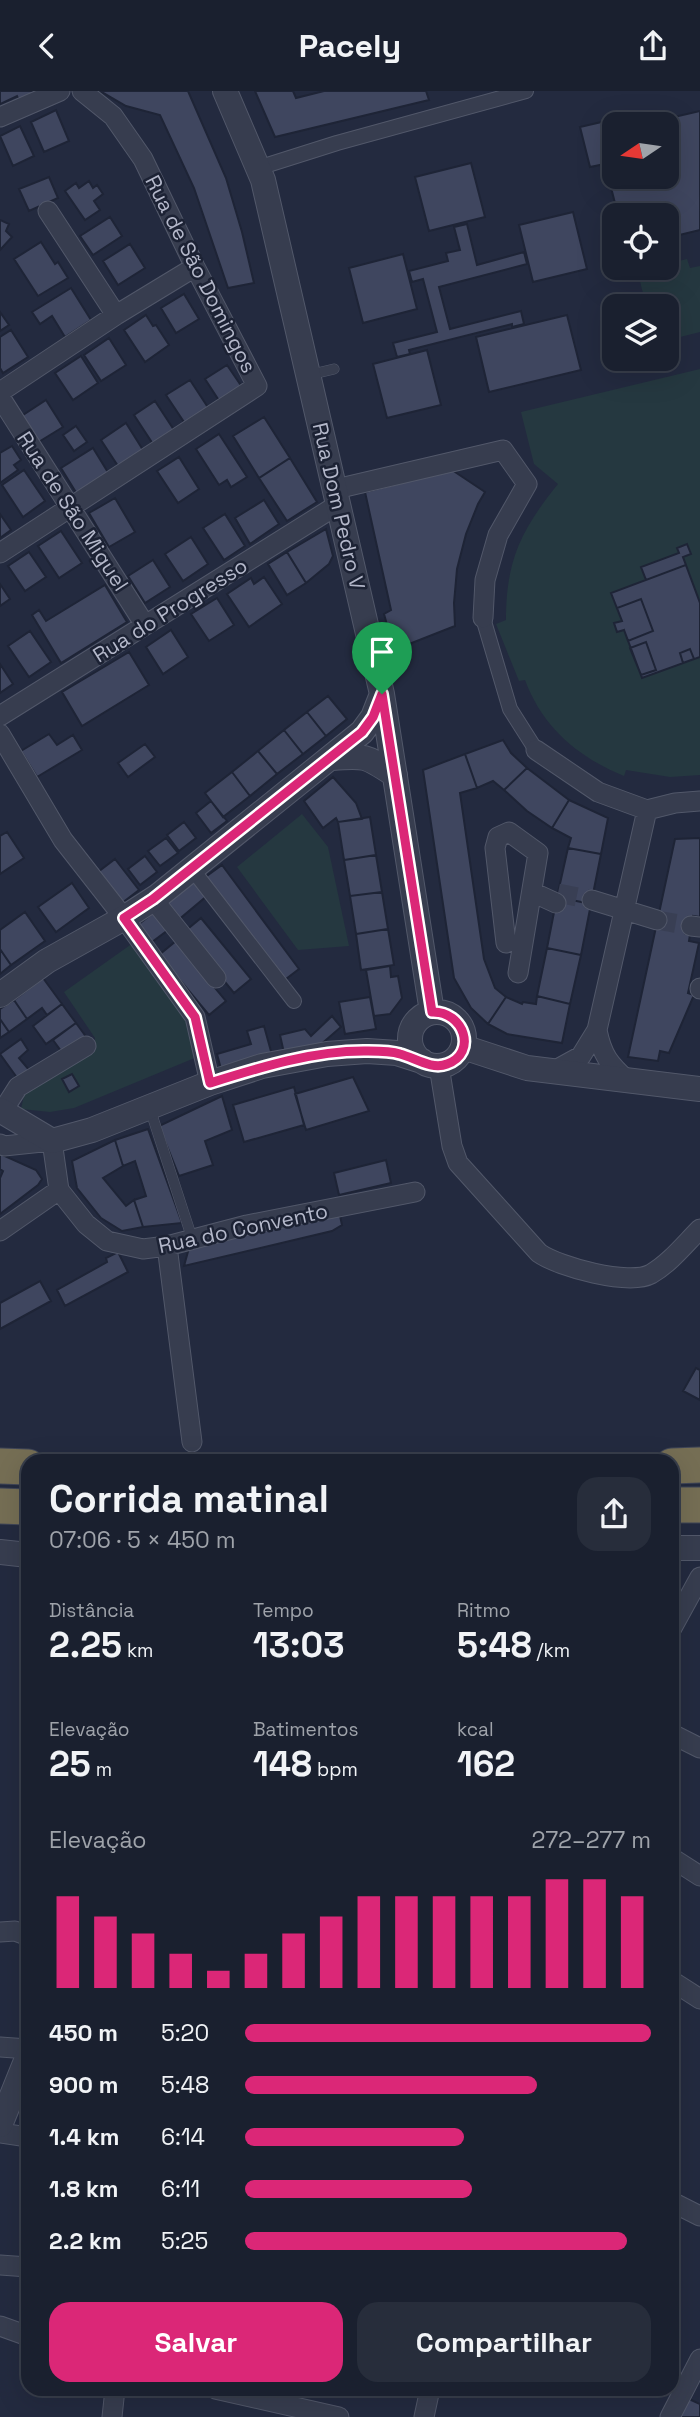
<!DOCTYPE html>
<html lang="pt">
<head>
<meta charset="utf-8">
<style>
	:root { --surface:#1a202f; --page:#272d3b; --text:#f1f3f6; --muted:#9fa3aa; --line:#383e4b; --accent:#db2777 }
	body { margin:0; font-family:"Space Grotesk",sans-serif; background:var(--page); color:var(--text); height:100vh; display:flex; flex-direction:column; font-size:26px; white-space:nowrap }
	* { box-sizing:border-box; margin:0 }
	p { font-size:23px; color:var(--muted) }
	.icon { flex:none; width:38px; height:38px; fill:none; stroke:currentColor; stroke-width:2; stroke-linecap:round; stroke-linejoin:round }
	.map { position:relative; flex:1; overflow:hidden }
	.sheet { position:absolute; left:21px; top:1363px; width:658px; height:942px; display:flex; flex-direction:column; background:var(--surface); border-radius:21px; box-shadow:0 7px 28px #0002,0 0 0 2px var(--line) }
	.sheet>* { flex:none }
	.needle { width:46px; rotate:257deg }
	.tools { position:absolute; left:602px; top:21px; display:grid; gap:14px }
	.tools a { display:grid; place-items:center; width:77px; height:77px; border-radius:14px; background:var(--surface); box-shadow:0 7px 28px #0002,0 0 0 2px var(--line); font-size:35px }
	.pin { position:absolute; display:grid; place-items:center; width:60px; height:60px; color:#fff; margin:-72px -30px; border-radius:50% 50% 50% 0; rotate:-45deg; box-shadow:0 0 7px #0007 }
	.pin .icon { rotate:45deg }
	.round { display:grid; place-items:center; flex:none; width:74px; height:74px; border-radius:21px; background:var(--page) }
	.overview { display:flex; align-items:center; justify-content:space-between; height:119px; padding:0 28px }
	h1 { font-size:38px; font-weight:800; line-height:52px }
	.stats { display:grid; grid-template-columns:repeat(3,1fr); gap:10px; height:119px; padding:7px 28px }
	.stats div { display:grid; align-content:center }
	.stats b { font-size:35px; font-weight:800 }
	.stats small { font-size:19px; font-weight:400 }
	.stats p { font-size:19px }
	.chart { height:196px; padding:14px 28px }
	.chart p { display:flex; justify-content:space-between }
	.chart svg { width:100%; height:126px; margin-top:7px; stroke:var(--accent); stroke-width:6 }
	.action { display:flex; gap:14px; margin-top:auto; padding:14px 28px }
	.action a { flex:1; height:80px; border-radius:21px; background:var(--accent); color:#fff; font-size:28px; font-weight:800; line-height:80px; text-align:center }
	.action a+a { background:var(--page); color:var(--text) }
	ul { padding:0 28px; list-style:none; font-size:23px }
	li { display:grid; grid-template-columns:112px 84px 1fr; align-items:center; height:52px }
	li i { height:18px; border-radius:9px; background:var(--accent) }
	header { display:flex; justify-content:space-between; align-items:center; height:91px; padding:0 28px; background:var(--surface); font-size:32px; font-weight:800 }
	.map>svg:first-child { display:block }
	.green { fill:#253840 }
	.building { fill:#3f465f; stroke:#1e2436; stroke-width:2 }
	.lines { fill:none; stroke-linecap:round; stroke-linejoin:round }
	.minor-tunnel { stroke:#393f54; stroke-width:19; stroke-dasharray:19 10; stroke-linecap:butt }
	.service-casing { stroke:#52586a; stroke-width:11 }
	.pedestrian-casing { stroke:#52586a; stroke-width:16 }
	.minor-casing { stroke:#52586a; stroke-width:21 }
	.tertiary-casing { stroke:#52586a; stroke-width:26 }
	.motorway-casing { stroke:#3f4557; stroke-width:37 }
	.service { stroke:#373d4f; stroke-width:10 }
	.pedestrian { stroke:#373d4f; stroke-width:14 }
	.minor { stroke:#373d4f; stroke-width:19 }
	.tertiary { stroke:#373d4f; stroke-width:24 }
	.motorway { stroke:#756e54; stroke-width:35 }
	.route-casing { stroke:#fff; stroke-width:14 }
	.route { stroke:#db2777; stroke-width:9 }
	.labels { text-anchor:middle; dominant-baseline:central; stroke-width:5; stroke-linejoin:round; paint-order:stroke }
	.street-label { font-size:21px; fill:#b4b8ca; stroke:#1c2234 }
</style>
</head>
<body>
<header><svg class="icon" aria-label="back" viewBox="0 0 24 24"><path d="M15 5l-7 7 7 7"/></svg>Pacely<svg class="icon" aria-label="share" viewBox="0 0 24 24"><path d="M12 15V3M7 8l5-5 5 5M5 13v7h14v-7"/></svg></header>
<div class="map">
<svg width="700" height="2326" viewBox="0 0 700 2326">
	<rect width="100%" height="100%" fill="#232a3f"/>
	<path class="green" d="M687,168L690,177L700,175V241L672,248L670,239H667V215H646L640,190L656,186L654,177H667V173Z
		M700,278V684L670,686L626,679L624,685C578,666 543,637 525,589L519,590L496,533L506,529C506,469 521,439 558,393L534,373L521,321Z
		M302,723L328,756L349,855L298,859L237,776Z
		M133,852L189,932L197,966L74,1017L50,1021L21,1018L25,1000L94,955L95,947L64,901Z"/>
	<path class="building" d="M0,0H38L20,12L17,5L0,13Z
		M100,0H188L226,87L242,141L254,192L228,197L194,97L160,24L126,15Z
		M255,0H293L296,7L324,0H426L429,9L275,46Z
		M56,19L69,50L44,61L31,31Z
		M700,20V139L667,147V124H618L605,73L590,76L580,36L623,26L625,33H614V86H667V33H644Z
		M20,35L34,65L13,75L0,45Z
		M471,72L485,126L429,140L415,86Z
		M49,86L58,107L29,120L19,98Z
		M89,90L93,97L97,94L103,103L94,110L100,119L85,129L65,100L76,92L79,97Z
		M573,121L587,178L533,191L519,134Z
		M110,126L122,145L93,164L80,145Z
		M0,129L9,133L6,140L12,146L0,159Z
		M467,133L477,174L524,161L527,173L439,196L450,238L521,220L524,233L512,236V233L409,259L410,263L397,266L393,252L437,241L423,188L412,191L409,180L448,170L446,162L460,159L454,136Z
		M41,151L55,173L58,171L68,187L38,205L14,168Z
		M130,153L145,177L118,194L103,170Z
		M403,163L417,218L363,232L349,177Z
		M71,197L91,229L65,246L52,225L40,233L32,221Z
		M184,203L199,228L176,242L161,217Z
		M628,210L629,215H614V258L604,216Z
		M0,221L9,234L0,240Z
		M146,224L153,235L156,234L169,254L145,271L124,239Z
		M567,224L581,279L489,301L476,246Z
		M11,239L28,266L3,282L0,277V246Z
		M109,247L126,274L101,290L84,264Z
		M427,259L441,314L387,327L373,273Z
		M81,265L98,292L73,309L55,282Z
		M227,274L242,296L220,311L205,288Z
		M190,289L209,318L186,334L166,304Z
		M46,309L63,336L37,352L20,326Z
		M155,310L174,339L153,353L134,324Z
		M264,326L290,367L259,387L233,345Z
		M126,332L143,359L118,375L101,349Z
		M76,335L87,351L74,360L63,344Z
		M219,343L247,386L231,396L227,389L219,394L196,358Z
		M12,355L21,369L14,374L18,379L0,392V362Z
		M93,357L109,383L77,403L61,377Z
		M179,366L199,398L178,412L157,380Z
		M290,367L317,411L287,430L259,387Z
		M24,379L45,410L23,426L2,394Z
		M452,379L485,401L478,413L466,443L457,478L454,512L455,535L394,559L384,523L391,519L365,401Z
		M115,407L135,441L109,456L89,422Z
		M264,409L279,433L250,453L235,427Z
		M0,423L11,439L0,447Z
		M225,423L245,455L224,469L203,437Z
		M326,438L333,465L329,473L306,492L287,461Z
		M61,440L82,472L59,487L38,455Z
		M191,446L208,473L183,490L165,463Z
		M687,453L691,463L683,466L700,512V566L642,587L624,539L617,541L614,532L622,530L611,502L646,489L641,476L679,462L677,457Z
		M687,453L691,463L683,466L686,474L646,489L641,476L679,462L677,457Z
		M29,461L46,486L25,500L8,475Z
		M287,461L306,492L287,504L268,473Z
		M153,469L170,496L145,512L128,485Z
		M264,486L282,513L249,536L227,503L251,487L254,493Z
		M0,493L10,508L0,515Z
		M105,494L127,531L61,572L32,524L39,519L46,530Z
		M217,507L234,534L209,550L191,523Z
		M641,508L653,540L628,550L624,539L617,541L614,532L622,530L617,517Z
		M171,539L188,566L163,583L146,556Z
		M30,540L51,571L29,586L8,555Z
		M646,551L656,579L641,584L630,557Z
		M690,558L694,568L683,572L680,562Z
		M129,561L149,594L82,635L62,601Z
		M0,573L13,593L0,602Z
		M328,605L347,628L326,645L307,621Z
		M307,621L326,645L303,663L284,639Z
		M284,639L303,663L277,683L258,660Z
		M49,643L57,654L73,644L82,659L37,686L21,660Z
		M503,649L511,662L527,677L504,699L493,690L477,697L465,663Z
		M145,653L155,666L128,686L118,672Z
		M258,660L277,683L250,705L232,681Z
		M465,663L477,697L460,702L484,868L495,897L506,906L488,933L471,917L454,887L423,679Z
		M527,677L569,709L552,737L527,720L504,699Z
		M232,681L250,705L223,726L205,702Z
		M333,686L356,712L362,728L338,731L336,727L323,737L304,710Z
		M569,709L608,727L601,763L568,757L571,747L552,737Z
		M211,710L227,730L211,742L196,722Z
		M370,726L376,764L344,769L338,731Z
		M184,731L196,747L179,760L167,744Z
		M7,741L24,767L0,783V745Z
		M166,747L178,762L160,775L148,760Z
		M700,747V826L693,825L689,850L699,852L688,902L694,904L669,962L660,960L658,970L628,966L675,748Z
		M568,757L601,763L591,813L557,806Z
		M376,764L382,801L350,805L344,769Z
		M145,765L157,781L140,794L128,778Z
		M115,768L139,799L122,812L98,781Z
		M222,774L299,878L282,891L204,787Z
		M195,788L208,804L177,830L164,814Z
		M72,792L89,817L56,841L38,816Z
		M382,801L388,838L356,843L350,805Z
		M557,806L591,813L581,864L547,857Z
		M158,818L172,836L152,851L139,833Z
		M25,821L45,850L11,874L0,858V839Z
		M201,827L251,888L234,902L184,841Z
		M388,838L394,874L361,879L356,843Z
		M176,850L226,910L209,924L159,864Z
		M547,857L581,864L570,913L537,905Z
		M0,858L11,874L0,883Z
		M390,875L391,886L398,885L402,907L390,923L374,925L366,879Z
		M43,887L62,913L47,924L42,917L27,928L14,909Z
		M537,905L570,913L562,952L507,943L488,933L506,906L522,913L523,911L536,913Z
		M370,906L376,938L345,943L339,911Z
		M14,909L27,928L9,941L0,928V918Z
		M62,913L76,932L46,953L33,935Z
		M332,925L341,936L319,955L284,962L280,944L305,938L311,945Z
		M0,928L9,941L0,947Z
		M76,932L87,947L64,964L53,949Z
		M264,935L272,964L221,978L217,963L251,953L247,940Z
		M21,948L28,959L19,967L30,980L18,988L0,963Z
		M72,983L79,995L69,1001L62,988Z
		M353,986L369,1020L306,1039L295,1003Z
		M294,996L304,1034L244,1051L233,1014Z
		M222,1005L232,1039L205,1050L213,1074L179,1085L159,1035Z
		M148,1038L182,1132L143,1136L134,1109L146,1105L135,1070L123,1075L115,1049Z
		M115,1049L123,1075L103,1087L126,1115L134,1109L143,1136L122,1140L101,1127L77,1097L72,1070Z
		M0,1063L36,1079L42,1088L38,1094L0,1123V1087L3,1080L0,1078Z
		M386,1069L391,1092L339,1104L334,1082Z
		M339,1120L342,1134L332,1140L184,1175L189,1157Z
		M118,1161L128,1181L65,1215L57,1199L107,1171L106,1167Z
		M40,1190L51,1210L0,1238V1212Z
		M696,1277L700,1279V1309L683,1300Z
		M689,2308L700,2313V2326H680Z"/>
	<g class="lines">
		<path class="minor-tunnel" d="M558,802L592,809
			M657,829L691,835"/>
		<g class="service-casing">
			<path id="service" d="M309,284L334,278
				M150,1018L192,1147"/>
		</g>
		<g class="pedestrian-casing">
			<path id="pedestrian" d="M258,77L337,52L526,0
				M483,527L510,618L536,659
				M192,778L294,910"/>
		</g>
		<g class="minor-casing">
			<path id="minor" d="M0,26L60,0
				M48,120L116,224
				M0,301L116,224L195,176
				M0,306L145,534
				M336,398L503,359L527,393L498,444L485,489L483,527
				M0,462L257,295L195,176L143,68L113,25L82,0
				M0,625L339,413
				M0,643L63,749L124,827L195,926L210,992
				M536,659L598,701L647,719
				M532,801L556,812
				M153,808L216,887
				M592,809L657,829
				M691,835L700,836
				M506,852L495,757L498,746L509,741L538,762L518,882
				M700,898V897
				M597,939C602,964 609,973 628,990
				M439,975L452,1055L458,1072L539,1162C559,1176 629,1195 651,1183C670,1172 685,1153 700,1138
				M552,981L581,965L597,939L647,719L675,712L700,710
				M2,1021L18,996L86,955
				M0,1053L4,1055L52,1050L59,1099L86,1133L107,1150L143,1158L167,1155L247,1134L415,1101
				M0,1140L59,1099
				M167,1155L192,1351
				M672,1537L700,1486
				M672,1643L700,1657
				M672,1767L700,1785
				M0,1841L15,1840L28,1845
				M672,1890L700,1908
				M0,1956L28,1958
				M0,2042L28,2046
				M672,2111L700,2125
				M0,2174L28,2176
				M0,2235L28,2245
				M215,2298L339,2326
				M112,2326L115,2298
				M424,2326L430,2298
				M670,2326L700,2268"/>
		</g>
		<g class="tertiary-casing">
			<path id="tertiary" d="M225,0L263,89L382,603L432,921
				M332,667C366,664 366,665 395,684
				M0,904L47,870L124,827L158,805L362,641L373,626L382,603
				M410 948a27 27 0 1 1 54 0a27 27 0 1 1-54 0Z
				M463,956L527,977L700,998
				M0,1019L52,1050L92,1039L210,992L262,975L327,963L367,960L397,962L422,970
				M672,1457H700
				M0,1461L28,1464
				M0,2034L28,1965"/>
		</g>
		<g class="motorway-casing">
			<path id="motorway" d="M0,1375L28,1376
				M672,1375L700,1374
				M672,1414H700
				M0,1415L28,1416"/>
		</g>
		<use href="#service" class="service"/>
		<use href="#pedestrian" class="pedestrian"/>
		<use href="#minor" class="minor"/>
		<use href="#tertiary" class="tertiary"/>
		<use href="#motorway" class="motorway"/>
	</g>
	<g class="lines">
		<g class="route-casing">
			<path id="route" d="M382,603L432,921C464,920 478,962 447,973C432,979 415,967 400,963C391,960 378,960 368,960C315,959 261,976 210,992L195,926L124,827L153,808L362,641L373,626Z"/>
		</g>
		<use href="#route" class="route"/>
	</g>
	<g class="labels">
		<g class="street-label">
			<text transform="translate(201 183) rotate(63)">Rua de São Domingos</text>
			<text transform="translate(339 415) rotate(77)">Rua Dom Pedro V</text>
			<text transform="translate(73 420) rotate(57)">Rua de São Miguel</text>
			<text transform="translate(170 519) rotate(-32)">Rua do Progresso</text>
			<text transform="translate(243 1137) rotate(-12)">Rua do Convento</text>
		</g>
	</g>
</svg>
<div class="tools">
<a><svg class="needle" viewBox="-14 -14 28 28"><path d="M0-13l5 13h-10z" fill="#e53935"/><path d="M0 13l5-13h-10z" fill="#9fa3aa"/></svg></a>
<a><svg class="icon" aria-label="locate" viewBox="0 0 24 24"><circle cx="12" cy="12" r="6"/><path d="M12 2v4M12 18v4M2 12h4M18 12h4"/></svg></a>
<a><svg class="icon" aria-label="layers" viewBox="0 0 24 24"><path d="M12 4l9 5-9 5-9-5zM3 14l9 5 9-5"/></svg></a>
</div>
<div class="pin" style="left:382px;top:603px;background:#1e9e55"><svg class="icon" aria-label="arrive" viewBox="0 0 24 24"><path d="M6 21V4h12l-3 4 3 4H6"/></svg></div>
<section class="sheet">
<div class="overview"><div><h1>Corrida matinal</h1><p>07:06 · 5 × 450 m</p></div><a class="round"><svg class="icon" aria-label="share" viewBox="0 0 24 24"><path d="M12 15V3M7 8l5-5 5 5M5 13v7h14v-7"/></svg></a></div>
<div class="stats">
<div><p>Distância</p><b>2.25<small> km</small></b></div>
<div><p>Tempo</p><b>13:03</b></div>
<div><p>Ritmo</p><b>5:48<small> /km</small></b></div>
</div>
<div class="stats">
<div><p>Elevação</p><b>25<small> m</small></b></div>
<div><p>Batimentos</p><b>148<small> bpm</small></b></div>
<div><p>kcal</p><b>162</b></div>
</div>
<div class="chart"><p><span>Elevação</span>272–277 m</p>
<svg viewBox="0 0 160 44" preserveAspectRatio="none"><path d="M5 44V12M15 44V19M25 44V25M35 44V32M45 44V38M55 44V32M65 44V25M75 44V19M85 44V12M95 44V12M105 44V12M115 44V12M125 44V12M135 44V6M145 44V6M155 44V12"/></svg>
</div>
<ul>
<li><b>450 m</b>5:20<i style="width:100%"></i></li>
<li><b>900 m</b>5:48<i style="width:72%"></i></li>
<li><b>1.4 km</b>6:14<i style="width:54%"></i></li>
<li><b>1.8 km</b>6:11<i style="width:56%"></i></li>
<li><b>2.2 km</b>5:25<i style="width:94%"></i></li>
</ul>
<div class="action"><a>Salvar</a><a>Compartilhar</a></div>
</section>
</div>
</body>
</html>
